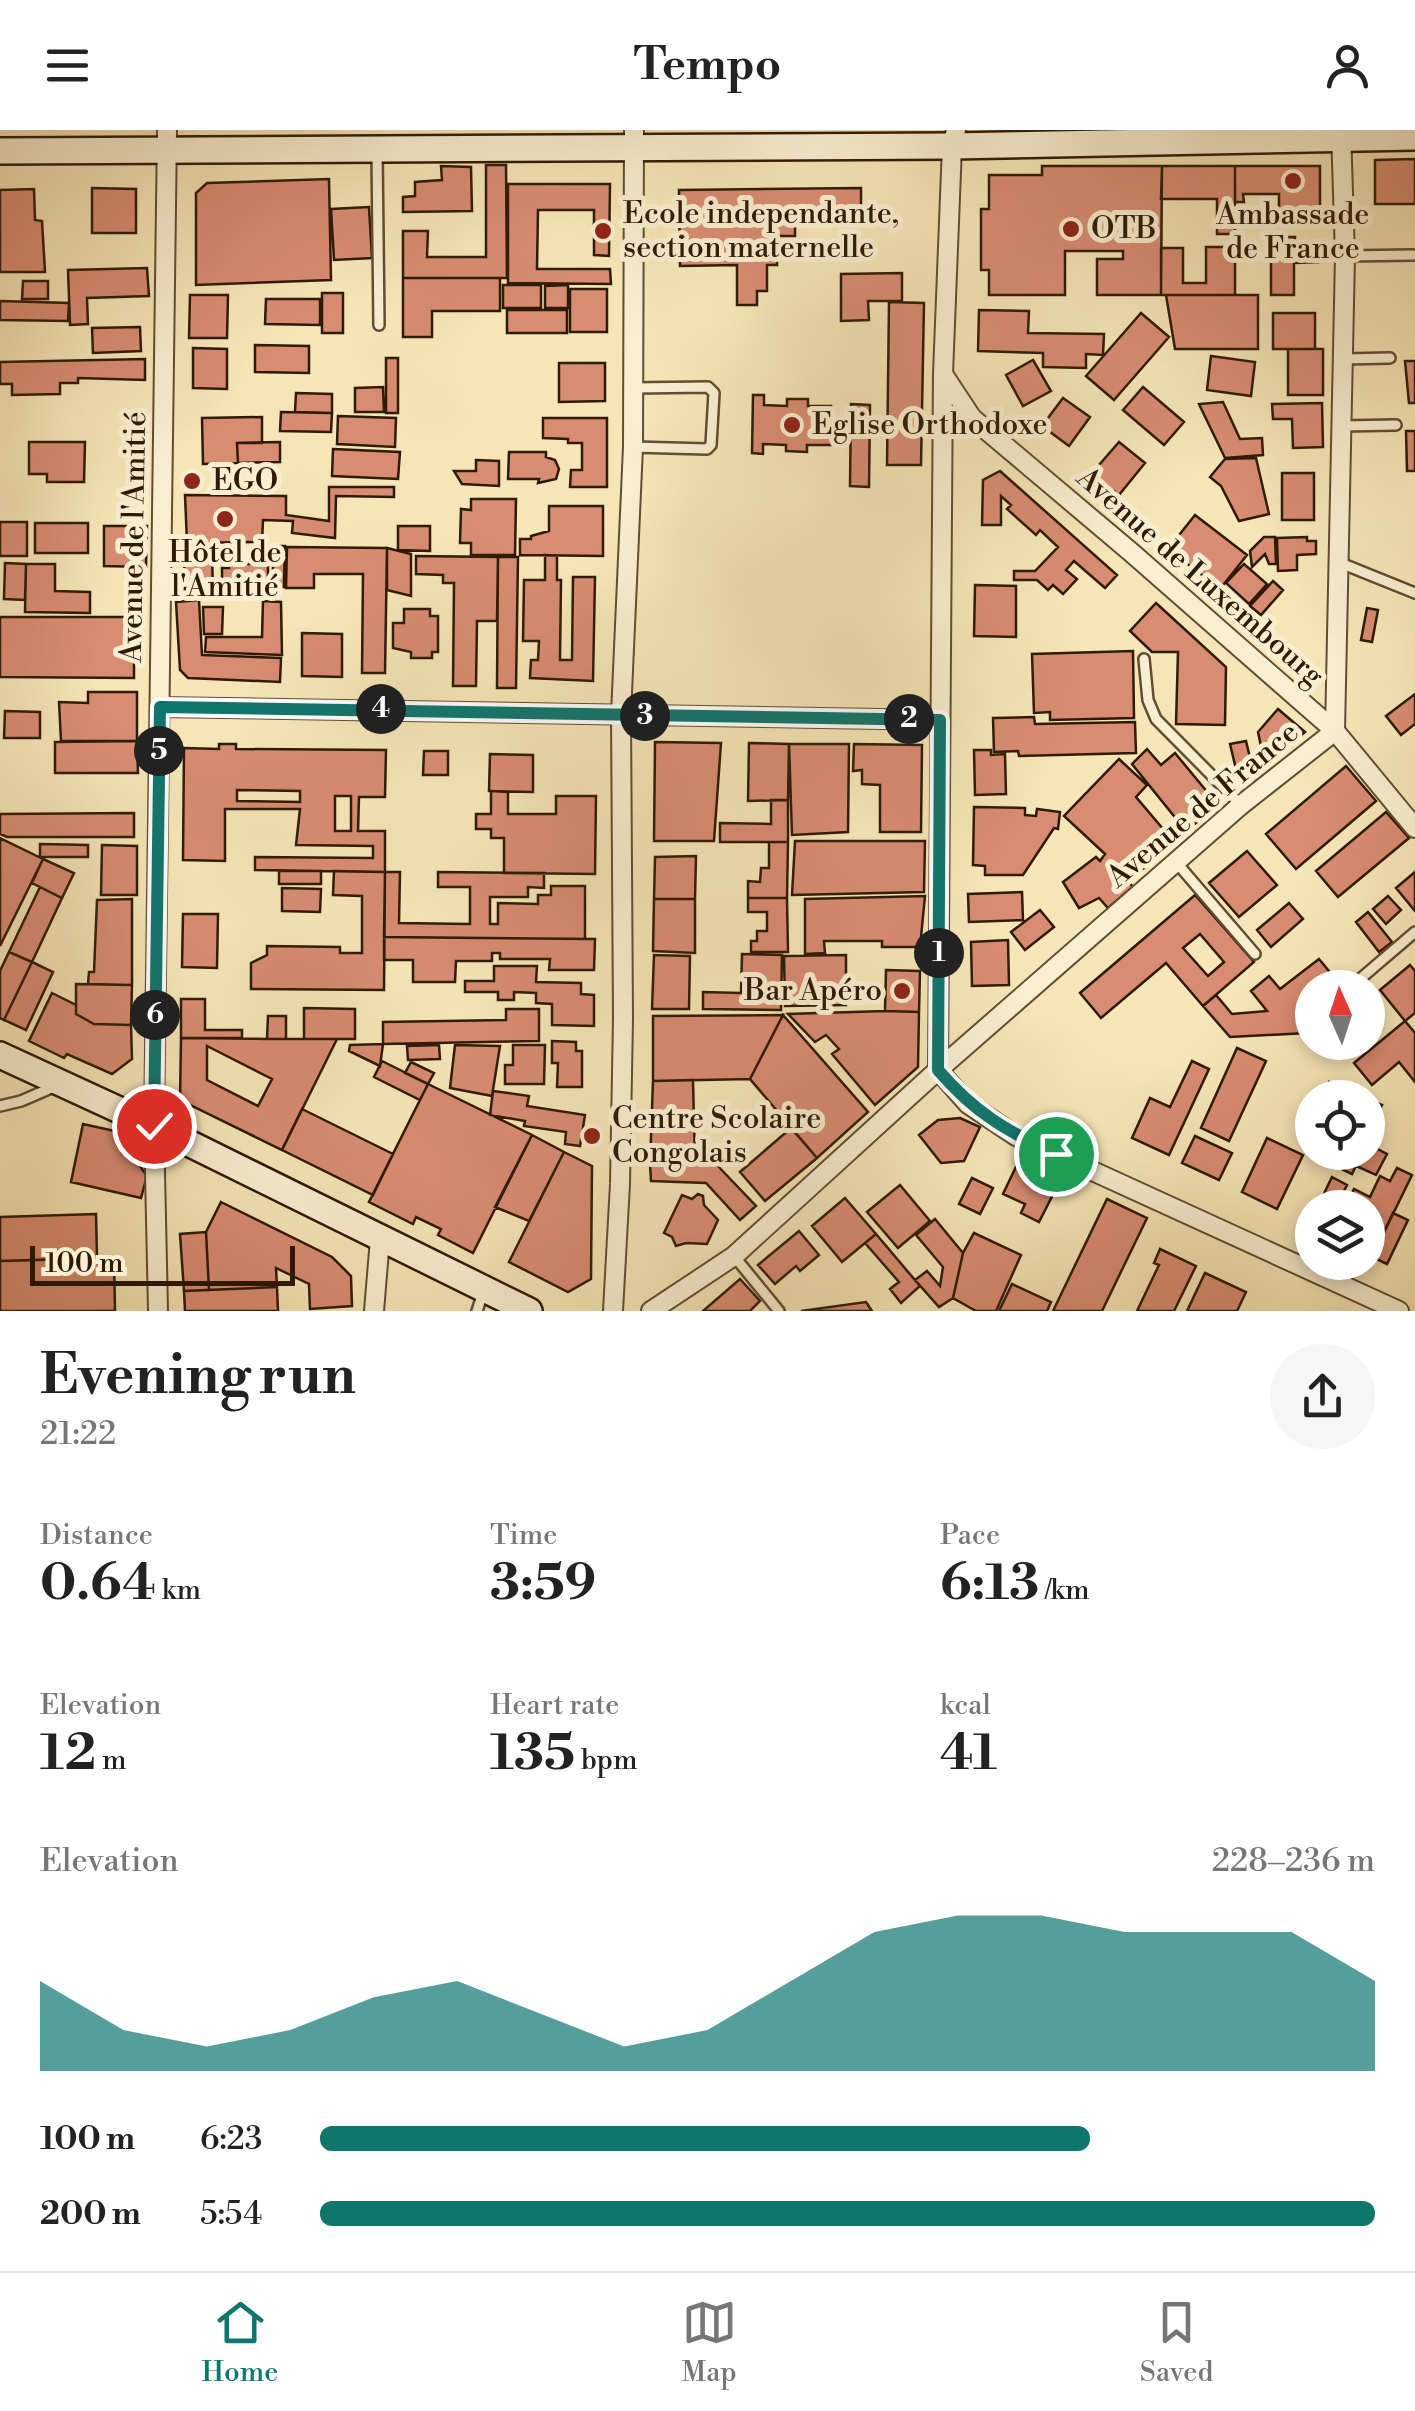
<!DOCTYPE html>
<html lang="en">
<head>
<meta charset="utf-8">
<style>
	:root { --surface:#fff; --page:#f6f6f6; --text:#222; --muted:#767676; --line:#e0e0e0; --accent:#0f766e }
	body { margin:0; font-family:"Libre Bodoni",serif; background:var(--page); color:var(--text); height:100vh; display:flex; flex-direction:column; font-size:38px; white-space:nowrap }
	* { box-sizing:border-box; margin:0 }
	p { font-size:32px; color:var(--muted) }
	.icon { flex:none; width:55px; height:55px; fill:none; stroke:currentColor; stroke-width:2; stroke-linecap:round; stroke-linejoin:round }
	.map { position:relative; height:1181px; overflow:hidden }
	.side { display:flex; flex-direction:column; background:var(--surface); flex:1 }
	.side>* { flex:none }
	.needle { width:65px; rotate:357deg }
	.tools { position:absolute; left:1295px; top:840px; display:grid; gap:20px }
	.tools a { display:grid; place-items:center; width:90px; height:90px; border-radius:50%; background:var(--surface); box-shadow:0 5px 15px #0003; font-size:50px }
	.scale { position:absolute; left:30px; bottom:25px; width:265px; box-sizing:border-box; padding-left:10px; border:5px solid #2f1a05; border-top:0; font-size:28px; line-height:35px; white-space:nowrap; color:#2f1a05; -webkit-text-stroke:8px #f9efd0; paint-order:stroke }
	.pin { position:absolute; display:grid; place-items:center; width:85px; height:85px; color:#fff; margin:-42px; border:5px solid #fff; border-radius:50%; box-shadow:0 2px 10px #0007 }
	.km { position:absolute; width:50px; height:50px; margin:-25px; border-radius:50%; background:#222; color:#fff; font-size:28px; line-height:50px; text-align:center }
	.round { display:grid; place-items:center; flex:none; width:105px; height:105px; border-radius:52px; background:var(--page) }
	.head { display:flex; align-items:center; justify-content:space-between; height:170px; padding:0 40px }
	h1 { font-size:55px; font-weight:800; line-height:75px }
	.stats { display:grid; grid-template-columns:repeat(3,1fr); gap:15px; height:170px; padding:10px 40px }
	.stats div { display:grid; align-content:center }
	.stats b { font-size:50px; font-weight:800 }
	.stats small { font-size:28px; font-weight:400 }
	.stats p { font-size:28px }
	.chart { height:280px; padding:20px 40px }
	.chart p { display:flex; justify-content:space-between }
	.chart svg { width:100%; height:180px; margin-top:10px; fill:var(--accent); opacity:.7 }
	ul { padding:0 40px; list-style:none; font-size:32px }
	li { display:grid; grid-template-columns:160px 120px 1fr; align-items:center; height:75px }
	li i { height:25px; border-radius:12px; background:var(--accent) }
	header { display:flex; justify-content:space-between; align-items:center; height:130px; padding:0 40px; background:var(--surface); font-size:45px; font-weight:800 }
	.tabs { display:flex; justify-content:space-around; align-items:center; height:140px; border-top:2px solid var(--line); background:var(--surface); font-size:28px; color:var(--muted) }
	.tabs a { display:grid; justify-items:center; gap:5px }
	.tabs .selected { color:var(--accent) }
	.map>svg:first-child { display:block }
	.building { fill:#d88c72; stroke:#2f1a05; stroke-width:2.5; fill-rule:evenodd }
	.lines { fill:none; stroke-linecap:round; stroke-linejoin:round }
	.lane-casing { stroke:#614d32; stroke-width:14 }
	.street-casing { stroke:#614d32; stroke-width:22 }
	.secondary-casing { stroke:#2f1a05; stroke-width:30 }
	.lane { stroke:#f9efd0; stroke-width:9 }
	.street { stroke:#f9efd0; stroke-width:18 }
	.secondary { stroke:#f9efd0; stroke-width:25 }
	.route-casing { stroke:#fff; stroke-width:20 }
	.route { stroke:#0f766e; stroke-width:12 }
	.poi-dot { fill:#8f2418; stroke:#f9efd0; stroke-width:4 }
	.labels { text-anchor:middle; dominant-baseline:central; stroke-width:10; stroke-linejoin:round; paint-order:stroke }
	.poi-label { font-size:30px; fill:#2f1a05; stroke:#f9efd0; text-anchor:start }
	.street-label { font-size:30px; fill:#2f1a05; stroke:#f9efd0 }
</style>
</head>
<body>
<header><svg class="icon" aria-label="menu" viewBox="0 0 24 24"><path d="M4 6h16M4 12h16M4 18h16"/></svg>Tempo<svg class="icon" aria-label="person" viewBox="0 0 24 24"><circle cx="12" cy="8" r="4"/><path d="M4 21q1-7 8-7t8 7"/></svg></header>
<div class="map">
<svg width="1415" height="1181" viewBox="0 0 1415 1181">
	<rect width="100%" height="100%" fill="#f6e6b7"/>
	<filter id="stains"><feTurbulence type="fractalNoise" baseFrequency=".002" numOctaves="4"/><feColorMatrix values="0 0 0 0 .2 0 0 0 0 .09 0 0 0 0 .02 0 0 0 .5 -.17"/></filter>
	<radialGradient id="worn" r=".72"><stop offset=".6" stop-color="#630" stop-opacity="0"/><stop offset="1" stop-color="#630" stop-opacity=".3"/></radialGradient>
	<path class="building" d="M1415,29V74H1375V30Z
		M486,35H506L507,148H403V101H428L427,127H486Z
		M441,36L471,37L472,81L403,82V67L415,66V52L442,50Z
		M1042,36H1162L1161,165H1097V129H1123V121H1065V165H989V140H981V79H989V45H1042Z
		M1162,36H1235V104H1217V69H1161Z
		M1235,36H1320V89H1279V64H1243L1244,72H1235Z
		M329,49L331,150L196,155V63L207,53Z
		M508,54H610L609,126L594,125V80H538L537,139H610L611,154L508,153Z
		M92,58L136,59V103H92Z
		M861,58V89L795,90V106H777V135H767V161H757V175H737V135L680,136L679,60Z
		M34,59L35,90L42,91L45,142H0V60Z
		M369,77L372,128L334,130L331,79Z
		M1271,107H1295L1294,120H1319V132L1294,133V165H1271Z
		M1206,117H1235V165H1161V118H1183V153H1206Z
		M147,138L149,166L87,168L88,194L70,195L68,140Z
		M902,143V171H868L869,190L841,191V144Z
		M403,148H500V181H432V207H403Z
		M23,151H48V169H22Z
		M503,155H541V178H503Z
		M568,155V178H545V156Z
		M570,159H607V202H570Z
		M322,163H343V203H322Z
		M190,165H228L227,208H189Z
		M1166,165H1258V219H1175Z
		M266,169H320V195L265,194Z
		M0,171L69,173L68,191L0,190Z
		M889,172L924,173L921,335H887Z
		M507,180H567V203H507Z
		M979,180L1029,181L1028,203L1104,204L1103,225L1086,224V238L1043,237V223L978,221Z
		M1141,183L1169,207L1114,270L1086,246Z
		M1273,183H1315V219H1273Z
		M140,197L141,221L93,223L92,198Z
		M255,215L309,216V243L255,242Z
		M193,218L227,219V259L193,258Z
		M1288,219H1323V265H1288Z
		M1211,226L1255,232L1251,266L1207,260Z
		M386,228H398V283H386Z
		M145,229V250L78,248V253H60V264L12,265V254H0V232Z
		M1033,230L1051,261L1023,276L1006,245Z
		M1405,231H1415V273H1409Z
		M559,233H605V271L559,272Z
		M383,257L384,282H355V258Z
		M1143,257L1184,292L1164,315L1123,280Z
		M296,263L332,264V283L295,282Z
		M753,265H764V275L787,276V269H808V276H831V315H807V322L786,321V315L763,314V324L752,323Z
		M1063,268L1090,287L1069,316L1042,296Z
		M1223,272L1240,309L1262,308L1263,325L1225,328L1199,274Z
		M1322,273L1323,317L1293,318L1292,289H1273L1272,274Z
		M851,274L870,275L869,357L850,356Z
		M281,282L332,283L331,302L280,301Z
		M338,286L396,288L395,317L337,314Z
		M262,287V313H237L238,333L203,334L202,288Z
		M543,288H607V357H570L571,340H582V313H568V309L543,308Z
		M1406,301H1415V341H1407Z
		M29,312H85L84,352H47V344H29Z
		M280,312V332L238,333L237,313Z
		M1119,312L1145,333L1119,365L1092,343Z
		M333,319L400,322L398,349L332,346Z
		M509,322H546V327L555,330L559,339L556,349L538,353L539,349H508Z
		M1256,328L1269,384L1239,391L1221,356L1210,347L1225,329Z
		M476,330L499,331V356L462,354L454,341H476Z
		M1000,341L1117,445L1105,458L1074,431L1066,440L1077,449L1063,464L1053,455L1048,460L1037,450H1014V441H1035L1058,417L1040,400L1036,405L1007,379L1011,375L1001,366V395H982L983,350Z
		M1282,343H1314V390H1282Z
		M329,357H394V367L336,366L335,408L292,403L293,391L263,390L262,412L187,413L185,365L286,366V385L329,391Z
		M471,369H516L515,425H471V413H460L461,379L471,380Z
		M549,376H603V426L520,425V409H531V406L549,401Z
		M1195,385L1247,425L1220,459L1168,419Z
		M0,392H27V426H0Z
		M35,393H88V423H35Z
		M104,396H147L146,437L104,436Z
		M398,396H430V421L398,420Z
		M1264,407H1275L1276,434H1269L1265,424L1252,437L1250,421Z
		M1307,407V411H1316V424L1297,425V440L1278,441L1277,408Z
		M253,416H285L284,457H273V430H253Z
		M287,417L387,418L385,543H362L363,444H314V458H286Z
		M387,418L411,424V466L387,460Z
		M545,425L557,426V450H561L560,530H572L573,447H595L593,551L530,548L531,530H538L539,511H523L524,450H545Z
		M416,426L498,427L497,491H477L476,556H453L454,453H443V445L416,444Z
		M212,427L213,459L185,460L184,428Z
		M498,427H518L516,558H497Z
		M5,433L26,434L25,470L4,469Z
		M26,434H55V461L90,462V483L25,482Z
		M228,434H268V467H228V451L222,450V438H229Z
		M1244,434L1267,454L1249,474L1226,453Z
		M1273,451L1283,460L1261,485L1250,476Z
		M975,455L1016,456V507L974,506Z
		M199,470L202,525L281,528L280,552L188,548L180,540L176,472Z
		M263,471L281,472L282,525L205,522L206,507H262Z
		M1156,473L1226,537L1225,595L1176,594L1178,522H1152L1130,501Z
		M203,477H223L222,504H204Z
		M1367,478L1378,480L1372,512L1361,510Z
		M404,479H430V486H438V522H432V528H411V522L393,518V493H404Z
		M0,487H134V548L0,547Z
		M302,503L342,504V547L302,546Z
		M1133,521L1134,588L1050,590V582L1034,583L1032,524Z
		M88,562H137V611H61L59,572L88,573Z
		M1415,564V594L1401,605L1386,586Z
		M1278,579L1305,602L1265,635L1258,602Z
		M5,581L40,582V608H4Z
		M1034,587L1035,594L1135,592L1136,623L1019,626L1018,621L994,622L993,588Z
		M137,611L138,643H55V612Z
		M1246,611L1252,636L1236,639L1230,614Z
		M655,612L721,613L714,711H654Z
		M749,613L789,614L788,670L748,671Z
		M219,614H236V619L386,620L385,667H359L358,701H385V742L255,740V727L373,728V716L296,715L300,679H225V731L183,730L184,618L219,619ZM237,660L300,661V672L237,671ZM335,666H351V701H335Z
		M789,614H849L848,702L792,705Z
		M854,614L922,615L921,702H880V655L862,654V640L853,641Z
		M1147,619L1161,635L1175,623L1218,675L1186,701L1132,634Z
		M974,620H991V625L1005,624L1006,664L975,665Z
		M424,621H448V645H423Z
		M490,624L533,625V662L489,661Z
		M1119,629L1147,655L1136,667L1175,713L1128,751L1133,757L1108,778L1099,768L1079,778L1063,752L1096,727L1100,731L1105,724L1064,686Z
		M1346,636L1376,671L1296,739L1266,704Z
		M491,661L508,662V684H556V666H596L595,744L504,743V708H491V699H476V684H491Z
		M771,670H788V712H720V693L771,694Z
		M974,677L1025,678V685L1036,686L1037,679L1060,682L1058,699L1054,698L1023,745H985V736L973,735Z
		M1386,682L1409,708L1338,767L1316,741Z
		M134,683V707H7L0,704V684Z
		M0,708L43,729L0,816Z
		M795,711H925L924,762L792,765Z
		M769,712H788L787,768H748V751L760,752L761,738H769Z
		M40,714L88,715V727H40Z
		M102,715L137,716V765H101Z
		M1247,721L1277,755L1239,787L1209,753Z
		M696,726L695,769H654L655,727Z
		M43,729L74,743L62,768L32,753Z
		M279,741H321V754H279Z
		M334,741L385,742L384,860L251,859V833L267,825V816L340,817V823H362V766L333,765Z
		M385,742H400L399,793L470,794V757H438V742L544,743V758L528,757V767H490V794H498V773L538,774V765H551V756H585V809L384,807Z
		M1415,742V781L1396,758Z
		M40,757L62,768L32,832L9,822Z
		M282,758L321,759L320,782L282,781Z
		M1022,762L1023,790L969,792L968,764Z
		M1195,765L1254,832L1203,876L1166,833L1101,888L1080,863ZM1200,804L1224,832L1208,846L1183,818Z
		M925,766L920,817H882V811H824L825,823L805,824V769Z
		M1388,766L1401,780L1386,794L1373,779Z
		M748,768H787L788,822H751V811H757V801H767V782H748Z
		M132,769V855L88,854L89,842H94L97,770Z
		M654,769H695V823L653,821Z
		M1289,773L1303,789L1271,817L1257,800Z
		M1040,780L1054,797L1025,820L1011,802Z
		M1368,782L1392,812L1379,822L1356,792Z
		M183,784H218L217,838L182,837Z
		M384,807L595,809L594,840H549L550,829H500V823H492V831H456L455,852H413V830H384Z
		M1008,810L1009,855L972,856L971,812Z
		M9,822L32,832L4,890L0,888V841Z
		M742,824L782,825L781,880L703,879V862L741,863Z
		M654,825L690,826L689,879H652Z
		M846,825V875L785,876L784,826Z
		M1319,829L1343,858H1312V898L1307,903L1230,907L1203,876L1216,865L1232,884L1267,881L1251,861L1269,846L1280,859Z
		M32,832L53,842L26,900L4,890Z
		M1410,835L1415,841V883L1405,891L1380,860Z
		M494,836H537L536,852L581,853V864L594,865V896L552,895V874L536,873V863L514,862V870H498V862H465V851H494Z
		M886,840L920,841L919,882L885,881Z
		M76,854L132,855L131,895L94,894L76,884Z
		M52,863L76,875V884L94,894L131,895L132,929L112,944L67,924L64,928L29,911Z
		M181,869H205V900H242V908H181Z
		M304,878L355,879V909H304Z
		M506,879H539V911L383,914V892L506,890Z
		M885,881L919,882L918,937L875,975L832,924L839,919L826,905L815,912L788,884Z
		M783,885L868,982L817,1028L750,949Z
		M783,885L750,949L653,951V886Z
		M268,886H286V909H267Z
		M1405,891L1415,903V952L1399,932L1372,955L1354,933Z
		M181,908L267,909H337L282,1020L180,970ZM207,916L272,949L258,976L207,950Z
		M552,911L576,912V921H582V957H557L558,933H552Z
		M383,914L380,936L349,921L350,915Z
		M439,915L440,929L408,930L407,916Z
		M455,915L500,916L492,966L450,958Z
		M513,915H545L544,954H505V935H513Z
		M1237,918L1266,931L1229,1011L1201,998Z
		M382,931L428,954L420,970L374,947Z
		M1192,931L1209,939L1169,1025L1132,1008L1150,968L1170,977Z
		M411,932L434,943L428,954L405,943Z
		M693,950L695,1033L650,1034L653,951Z
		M1329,952L1364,968H1322Z
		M428,954L532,1005L473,1123L438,1105L441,1099L416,1087L413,1094L369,1072Z
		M493,961L529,966L527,976L585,985L580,1016L565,1014L566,1002L524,996L525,991L490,985Z
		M1368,969L1382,975L1368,1005Z
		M302,979L393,1024L373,1065L282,1020Z
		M960,988L980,997L964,1031L941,1033L919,1005L938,990Z
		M83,994L115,1001L147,1046L141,1068L71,1052Z
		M791,998L817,1028L765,1071L740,1042Z
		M532,1005L564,1022L529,1091L495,1077Z
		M1195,1006L1232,1023L1219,1050L1182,1033Z
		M1267,1008L1303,1025L1277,1079L1242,1062Z
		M1368,1014L1387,1024L1376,1045L1356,1036L1363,1022H1368Z
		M1024,1020L1066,1039L1039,1092L1021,1083L1025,1074L1003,1064Z
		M564,1022L592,1036L591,1149L568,1162L509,1132Z
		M1341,1022L1360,1027L1352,1044L1335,1036Z
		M714,1032L756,1076L740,1090L706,1053L651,1051L650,1034Z
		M1397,1038L1412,1045L1372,1127L1368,1125V1078H1345L1354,1059L1370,1067L1380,1046L1390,1051Z
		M1332,1047L1347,1055L1336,1077L1321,1070Z
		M972,1048L993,1058L980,1084L959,1074Z
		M900,1055L930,1091L898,1118L867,1082Z
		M698,1064L703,1066L704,1075L718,1090L707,1114L686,1113L676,1116L672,1107L664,1103L682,1065L692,1069Z
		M845,1068L876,1104L842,1132L812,1096Z
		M1107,1069L1147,1088L1102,1181H1053Z
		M221,1072L332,1127L351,1146L352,1176L310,1179L309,1154L276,1138L277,1157L209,1160L206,1102Z
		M1393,1083L1408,1090L1387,1134L1372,1127Z
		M96,1084L97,1128L0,1131V1087Z
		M935,1089L963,1123L953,1168L939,1177L915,1150L927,1141L940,1156L943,1137L916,1105Z
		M799,1101L819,1125L800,1141L796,1136L775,1154L758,1135Z
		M206,1102L209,1160L184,1161L180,1104Z
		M974,1103L1021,1125L996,1181H976L953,1168L963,1123Z
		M876,1104L920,1156L901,1173L890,1159L899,1152L865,1113Z
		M1160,1119L1196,1136L1174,1181H1137L1159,1135L1154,1133Z
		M114,1128L115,1181H0V1131Z
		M1205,1143L1246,1162L1237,1181H1187Z
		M740,1149L760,1171L750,1181H703Z
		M1012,1154L1051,1172L1047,1181H999Z
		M277,1157L278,1181H185L184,1161Z
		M866,1172L872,1181H801Z"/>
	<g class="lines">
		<g class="lane-casing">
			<path id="lane" d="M377,22L379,195
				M1345,126L1413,125
				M1344,229L1390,228
				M1341,296L1396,295
				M633,317L707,319L711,315L714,263L708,257L633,258
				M1338,432L1415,463
				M1144,529L1148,570L1156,589L1241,675
				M1176,732L1255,824
				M1353,855L1415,802
				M0,976L21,971L58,955
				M734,1126L779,1181
				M477,1181L484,1160"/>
		</g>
		<g class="street-casing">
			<path id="street" d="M943,244L972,288L1132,423L1335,601L1415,698
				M160,577L940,590
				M938,940L943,244L952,16L956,0
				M938,940L968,974L1016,1006L1399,1181
				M158,1181L154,996L167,0
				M374,1181L380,1109
				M613,1181L620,1054L623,888L621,585L633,317L634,0
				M651,1181L734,1126L938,940L1241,675L1335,601L1345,126L1341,0"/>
		</g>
		<g class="secondary-casing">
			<path id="secondary" d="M0,21L952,16L1415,7
				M0,925L154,996L529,1181"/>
		</g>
		<use href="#lane" class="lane"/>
		<use href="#street" class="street"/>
		<use href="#secondary" class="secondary"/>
	</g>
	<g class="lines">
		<g class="route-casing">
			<path id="route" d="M154,996L160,577L940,590L938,940C974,982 1006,1001 1056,1024"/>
		</g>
		<use href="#route" class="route"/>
	</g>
	<g class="poi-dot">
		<circle cx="1293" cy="51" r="10"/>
		<circle cx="1071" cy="99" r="10"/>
		<circle cx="603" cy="101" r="10"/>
		<circle cx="792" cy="295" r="10"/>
		<circle cx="192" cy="351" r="10"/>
		<circle cx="225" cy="389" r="10"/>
		<circle cx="902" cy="861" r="10"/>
		<circle cx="592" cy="1006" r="10"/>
	</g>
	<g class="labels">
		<g class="poi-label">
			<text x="623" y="84">Ecole independante,<tspan x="623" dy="34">section maternelle</tspan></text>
			<text x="1293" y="85" text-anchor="middle">Ambassade<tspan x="1293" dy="34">de France</tspan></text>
			<text x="1091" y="99">OTB</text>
			<text x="812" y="295">Eglise Orthodoxe</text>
			<text x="212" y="351">EGO</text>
			<text x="225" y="423" text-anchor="middle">Hôtel de<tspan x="225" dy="34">l'Amitié</tspan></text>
			<text x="882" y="861" text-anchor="end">Bar Apéro</text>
			<text x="612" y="989">Centre Scolaire<tspan x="612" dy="34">Congolais</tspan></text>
		</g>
		<g class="street-label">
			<text transform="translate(134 407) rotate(-89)">Avenue de l'Amitié</text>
			<text transform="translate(1200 447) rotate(41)">Avenue de Luxembourg</text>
			<text transform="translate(1203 675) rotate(-40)">Avenue de France</text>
		</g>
	</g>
	<rect width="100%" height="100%" filter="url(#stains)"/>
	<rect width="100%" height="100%" fill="url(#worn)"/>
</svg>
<div class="tools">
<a><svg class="needle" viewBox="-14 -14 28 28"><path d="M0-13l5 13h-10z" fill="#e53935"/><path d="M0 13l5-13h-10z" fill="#767676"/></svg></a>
<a><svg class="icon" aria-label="locate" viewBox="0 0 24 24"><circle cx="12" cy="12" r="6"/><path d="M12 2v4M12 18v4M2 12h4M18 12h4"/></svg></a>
<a><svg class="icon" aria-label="layers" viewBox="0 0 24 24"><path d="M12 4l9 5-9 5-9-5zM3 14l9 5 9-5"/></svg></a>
</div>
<div class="scale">100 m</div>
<div class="pin" style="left:1056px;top:1024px;background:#1e9e55"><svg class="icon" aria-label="arrive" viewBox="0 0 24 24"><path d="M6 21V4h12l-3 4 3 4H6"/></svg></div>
<div class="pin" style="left:154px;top:996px;background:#d93025"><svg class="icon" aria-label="check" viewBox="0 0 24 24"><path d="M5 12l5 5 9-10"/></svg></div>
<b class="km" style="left:939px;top:823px">1</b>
<b class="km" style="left:909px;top:589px">2</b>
<b class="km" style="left:645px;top:586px">3</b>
<b class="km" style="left:381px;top:579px">4</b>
<b class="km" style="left:159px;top:621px">5</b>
<b class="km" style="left:155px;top:885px">6</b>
</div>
<section class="side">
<div class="head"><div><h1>Evening run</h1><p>21:22</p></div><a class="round"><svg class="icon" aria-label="share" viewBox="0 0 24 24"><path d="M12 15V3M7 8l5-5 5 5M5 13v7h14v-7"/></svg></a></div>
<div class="stats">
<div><p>Distance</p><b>0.64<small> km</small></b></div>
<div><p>Time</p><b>3:59</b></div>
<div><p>Pace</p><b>6:13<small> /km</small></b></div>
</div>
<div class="stats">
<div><p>Elevation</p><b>12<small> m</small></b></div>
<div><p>Heart rate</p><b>135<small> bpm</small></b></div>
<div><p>kcal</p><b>41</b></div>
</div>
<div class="chart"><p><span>Elevation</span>228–236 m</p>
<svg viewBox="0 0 160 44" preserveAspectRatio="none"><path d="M0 44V22L10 34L20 38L30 34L40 26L50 22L60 30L70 38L80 34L90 22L100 10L110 6L120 6L130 10L140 10L150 10L160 22V44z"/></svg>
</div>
<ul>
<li><b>100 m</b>6:23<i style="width:73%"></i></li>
<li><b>200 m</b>5:54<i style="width:100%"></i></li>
</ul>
</section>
<nav class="tabs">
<a class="selected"><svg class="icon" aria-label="home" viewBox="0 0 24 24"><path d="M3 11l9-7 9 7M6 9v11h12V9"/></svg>Home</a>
<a><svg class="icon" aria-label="map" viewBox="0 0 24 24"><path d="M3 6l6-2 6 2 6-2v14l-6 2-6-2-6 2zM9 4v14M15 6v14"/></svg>Map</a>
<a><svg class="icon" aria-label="saved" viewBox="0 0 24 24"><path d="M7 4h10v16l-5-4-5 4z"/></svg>Saved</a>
</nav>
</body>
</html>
